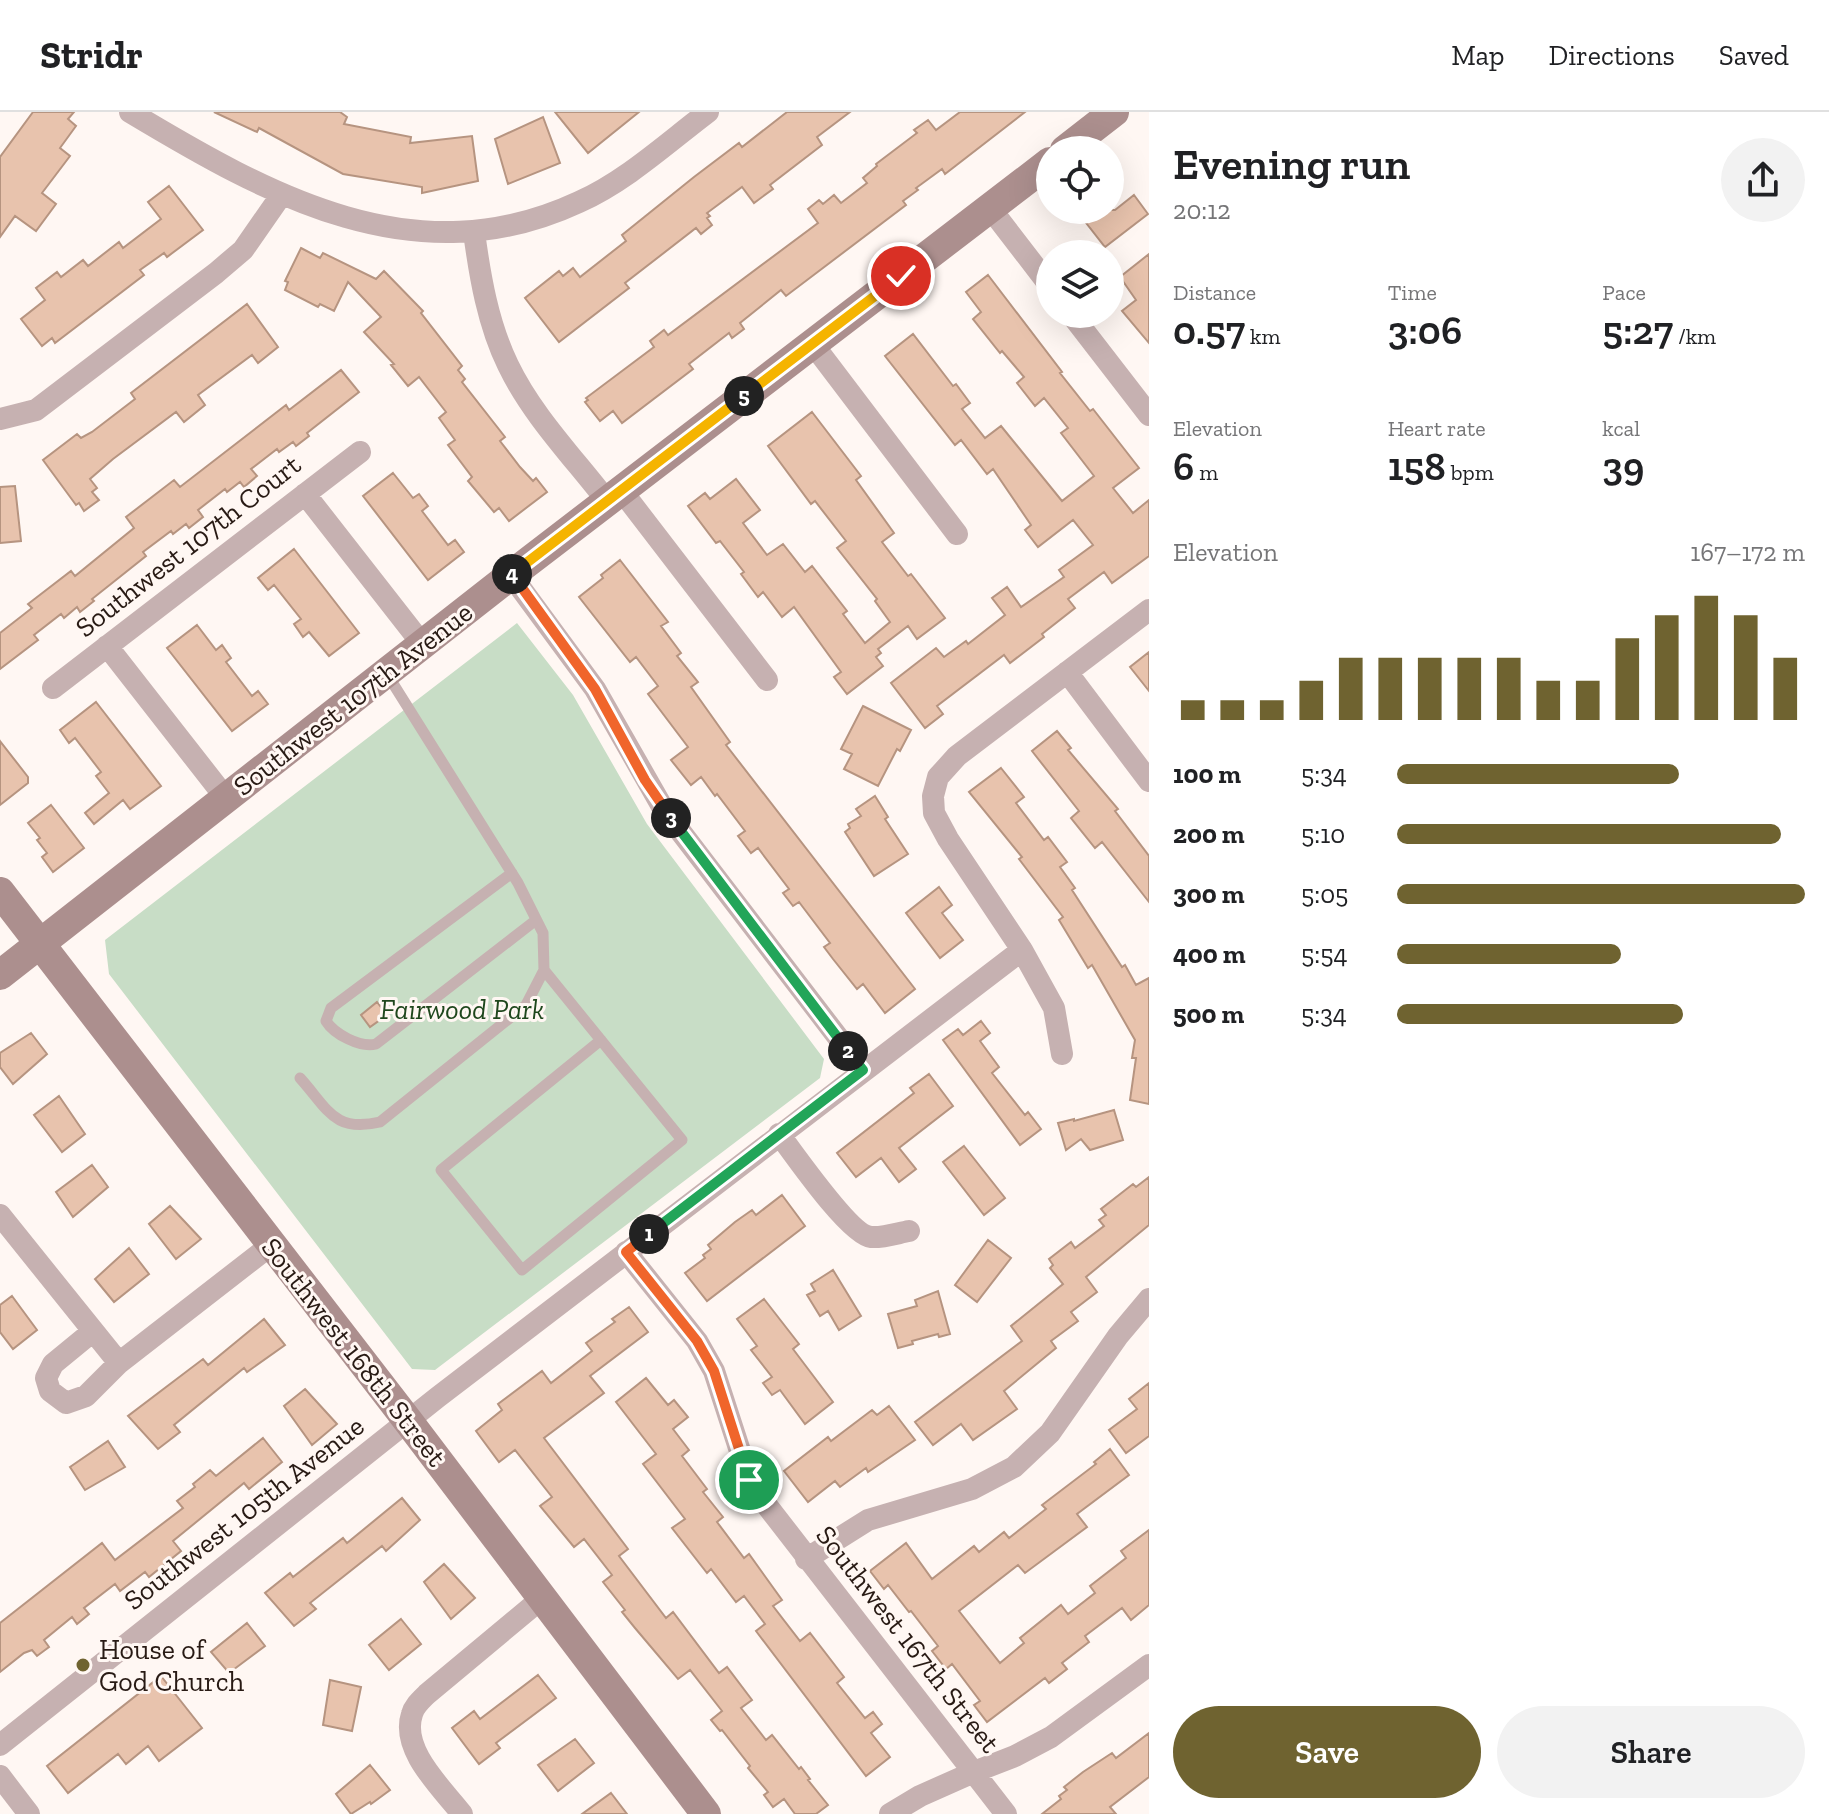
<!DOCTYPE html>
<html lang="en">
<head>
<meta charset="utf-8">
<style>
	:root { --surface:#fff; --page:#f2f2f2; --text:#202124; --muted:#757577; --line:#e0e0e0; --accent:#6f6330 }
	body { margin:0; font-family:"Zilla Slab",serif; background:var(--page); color:var(--text); height:100vh; display:flex; flex-direction:column; font-size:30px; white-space:nowrap }
	* { box-sizing:border-box; margin:0 }
	p { font-size:26px; color:var(--muted) }
	.icon { flex:none; width:44px; height:44px; fill:none; stroke:currentColor; stroke-width:2; stroke-linecap:round; stroke-linejoin:round }
	.map { position:relative; flex:1; overflow:hidden }
	.drawer { display:flex; flex-direction:column; background:var(--surface); width:680px }
	.drawer>* { flex:none }
	.tools { position:absolute; left:1036px; top:24px; display:grid; gap:16px }
	.tools a { display:grid; place-items:center; width:88px; height:88px; border-radius:50%; background:var(--surface); box-shadow:0 8px 32px #0002; font-size:40px }
	.pin { position:absolute; display:grid; place-items:center; width:68px; height:68px; color:#fff; margin:-34px; border:4px solid #fff; border-radius:50%; box-shadow:0 2px 8px #0007 }
	.km { position:absolute; width:40px; height:40px; margin:-20px; border-radius:50%; background:#222; color:#fff; font-size:22px; line-height:40px; text-align:center }
	.round { display:grid; place-items:center; flex:none; width:84px; height:84px; border-radius:42px; background:var(--page) }
	.head { display:flex; align-items:center; justify-content:space-between; height:136px; padding:0 24px }
	h1 { font-size:44px; font-weight:600; line-height:60px }
	.stats { display:grid; grid-template-columns:repeat(3,1fr); gap:12px; height:136px; padding:8px 24px }
	.stats div { display:grid; align-content:center }
	.stats b { font-size:40px; font-weight:600 }
	.stats small { font-size:22px; font-weight:400 }
	.stats p { font-size:22px }
	.chart { height:224px; padding:16px 24px }
	.chart p { display:flex; justify-content:space-between }
	.chart svg { width:100%; height:144px; margin-top:8px; stroke:var(--accent); stroke-width:6 }
	.button { display:flex; gap:16px; margin-top:auto; padding:16px 24px }
	.button a { flex:1; height:92px; border-radius:48px; background:var(--accent); color:#fff; font-size:32px; font-weight:600; line-height:92px; text-align:center }
	.button a+a { background:var(--page); color:var(--text) }
	ul { padding:0 24px; list-style:none; font-size:26px }
	li { display:grid; grid-template-columns:128px 96px 1fr; align-items:center; height:60px }
	li i { height:20px; border-radius:10px; background:var(--accent) }
	header { display:flex; align-items:center; gap:48px; box-sizing:border-box; height:112px; padding:0 40px; background:var(--surface); border-bottom:2px solid var(--line) }
	header strong { font-size:38px }
	nav { display:flex; gap:44px; margin-inline-start:auto; font-size:28px }
	main { display:flex; flex:1; min-height:0 }
	.map>svg:first-child { display:block }
	.green { fill:#c8ddc6 }
	.building { fill:#e8c3ad; stroke:#b69480; stroke-width:2 }
	.lines { fill:none; stroke-linecap:round; stroke-linejoin:round }
	.lane { stroke:#c6b1b1; stroke-width:11 }
	.street { stroke:#c6b1b1; stroke-width:22 }
	.secondary { stroke:#ac8f8e; stroke-width:30 }
	.split-1-casing { stroke:#fff; stroke-width:16 }
	.split-2-casing { stroke:#fff; stroke-width:16 }
	.split-3-casing { stroke:#fff; stroke-width:16 }
	.split-4-casing { stroke:#fff; stroke-width:16 }
	.split-5-casing { stroke:#fff; stroke-width:16 }
	.split-6-casing { stroke:#fff; stroke-width:16 }
	.split-1 { stroke:#f0652b; stroke-width:10 }
	.split-2 { stroke:#22a559; stroke-width:10 }
	.split-3 { stroke:#22a559; stroke-width:10 }
	.split-4 { stroke:#f0652b; stroke-width:10 }
	.split-5 { stroke:#f5b400; stroke-width:10 }
	.split-6 { stroke:#f5b400; stroke-width:10 }
	.poi-dot { fill:#6f6330; stroke:#fff7f3; stroke-width:3 }
	.labels { text-anchor:middle; dominant-baseline:central; stroke-width:6; stroke-linejoin:round; paint-order:stroke }
	.street-label { font-size:28px; fill:#281a14; stroke:#fff7f3 }
	.park-label { font-size:28px; font-style:italic; fill:#1f471d; stroke:#fff7f3 }
	.poi-label { font-size:28px; fill:#281a14; stroke:#fff7f3; text-anchor:start }
</style>
</head>
<body>
<header>
<strong>Stridr</strong>
<nav><a>Map</a><a>Directions</a><a>Saved</a></nav>
</header>
<main>
<div class="map">
<svg width="1149" height="1702" viewBox="0 0 1149 1702">
	<rect width="100%" height="100%" fill="#fff7f3"/>
	<path class="green" d="M517,511L573,583L647,712L824,947L820,966L435,1258L412,1257L109,862L105,828Z"/>
	<path class="building" d="M33,0H74L68,7L76,14L60,36L70,44L42,81L56,92L36,119L15,104L0,125V45Z
		M214,0H340L347,5L344,12L411,25L410,31L472,24L478,69L422,81V75L343,62L259,16L257,20Z
		M555,0H639L588,41Z
		M787,0H850L817,25L822,33L770,73L773,77L754,91L742,75L707,101L710,104L707,106L712,113L701,122L696,116L625,171L629,176L559,230L525,186L559,159L563,164L573,156L580,165L626,129L622,123L694,65L739,31L742,35Z
		M960,0H1025L945,62L942,57L916,76L918,78L903,89L906,93L786,184L781,178L740,211L744,217L732,226L729,221L689,252L693,257L622,311L613,299L600,309L585,290L588,288L586,286L654,235L650,229L664,218L668,223L818,111L808,97L819,88L823,92L834,83L841,91L867,71L863,66L877,54L876,52L917,21L914,18L928,8L936,18Z
		M543,5L560,51L508,72L495,27Z
		M169,74L203,118L167,145L164,141L140,158L144,163L55,231L52,226L42,234L21,207L45,188L36,176L57,160L61,165L83,148L88,154L119,130L123,136L161,107L148,90Z
		M1134,83L1148,102L1105,135L1076,98H1115Z
		M301,136L320,146L323,141L376,167L384,159L423,199L421,201L462,254L458,258L465,267L462,270L505,325L500,329L520,355L533,369L536,366L547,380L509,409L499,396L494,400L468,369L472,365L448,333L455,328L439,306L446,300L419,265L408,274L391,253L394,252L364,220L381,205L348,170L334,199L320,192L318,195L285,178L288,170L285,169Z
		M1149,142V231L1122,199L1136,188L1120,165Z
		M988,163L1062,260L1060,261L1090,299L1093,297L1139,356L1113,376L1133,401L1149,388V444L1112,471L1104,460L1068,487L1075,496L1042,522L1044,525L1010,551L1004,543L937,594L943,602L925,616L891,571L936,536L944,545L966,529L968,532L1005,503L992,486L1007,475L1021,495L1064,465L1059,458L1093,433L1073,408L1038,435L1025,418L1031,413L993,357L987,362L961,328L955,333L885,244L913,222L953,274L956,272L970,291L962,297L985,326L1001,314L1062,389L1094,364L1061,321L1068,316L1044,286L1035,294L1017,271L1024,265L1002,239L1000,241L973,207L981,200L966,180Z
		M247,192L278,235L258,251L252,243L198,283L205,293L184,310L176,300L113,347L90,367L97,376L92,380L99,388L84,399L79,391L76,393L43,348L77,322L81,326L92,320L135,287L131,281Z
		M341,258L359,280L307,321L309,324L296,334L293,330L279,340L277,337L251,357L257,364L244,375L240,370L227,380L225,377L198,398L203,405L189,416L186,412L173,422L171,419L143,440L146,444L92,487L94,489L80,500L77,495L64,506L61,502L34,523L38,528L0,557V521L32,496L28,492L71,459L75,464L134,416L126,405L174,368L180,375L286,293L289,298Z
		M812,300L861,364L856,368L894,421L882,430L908,464L911,462L945,506L917,527L908,514L878,537L881,541L876,545L883,554L847,582L834,565L841,560L794,495L782,505L763,480L758,485L741,462L744,460L720,429L716,431L688,394L705,381L710,387L736,367L760,398L743,411L767,443L783,432L805,460L812,454L847,499L843,502L865,531L890,510L875,489L877,487L837,436L846,429L815,389L811,392L768,334Z
		M393,361L413,386L419,382L428,394L422,399L448,433L455,428L464,440L428,468L363,384Z
		M15,374L21,429L0,431V375Z
		M294,437L359,521L329,544L309,520L303,525L294,512L301,507L274,473L268,478L258,466Z
		M620,448L668,510L661,514L681,541L677,544L698,570L691,575L730,630L726,633L915,877L885,901L863,872L857,877L833,847L824,835L830,831L799,790L793,794L783,781L789,777L758,736L751,741L738,724L745,719L717,682L715,684L701,665L691,673L671,648L688,635L648,582L658,574L636,545L630,550L579,485L603,466L601,463Z
		M197,513L216,538L222,533L231,546L226,550L252,584L258,579L268,592L232,619L167,536Z
		M1149,540V579L1130,555Z
		M96,590L161,674L130,697L123,688L94,712L85,701L109,681L96,664L101,660L75,626L69,631L60,618Z
		M863,594L911,618L900,639L897,637L878,674L844,657L852,642L841,637Z
		M1057,619L1071,636L1068,638L1118,697L1115,699L1149,744V790L1102,730L1095,736L1071,706L1079,699L1032,639Z
		M0,629L28,665V671L0,693Z
		M1001,656L1024,685L1016,691L1044,728L1048,725L1067,750L1060,755L1075,776L1072,778L1122,855L1125,853L1136,873L1149,866V992L1130,988L1136,946H1132L1135,928L1092,853L1088,856L1059,808L1063,805L1019,747L1022,745L969,680Z
		M875,684L888,705L885,707L908,742L874,764L845,720L850,716L848,712L861,704L856,697Z
		M51,693L84,736L53,760L42,745L47,741L37,728L40,726L28,711Z
		M939,775L952,793L942,801L963,828L940,846L906,801Z
		M377,890L387,903L370,915L361,903Z
		M981,909L990,921L980,929L999,955L992,961L1025,1003L1028,1000L1041,1017L1020,1033L943,928L958,917L963,923Z
		M31,921L47,942L13,972L0,955V941Z
		M929,962L953,994L899,1036L916,1057L899,1070L881,1046L856,1065L837,1041L914,981L910,976Z
		M59,984L85,1022L62,1040L34,1003Z
		M1114,998L1123,1028L1090,1038L1081,1027L1066,1038L1058,1011L1074,1007V1009Z
		M964,1034L1005,1086L984,1103L943,1050Z
		M92,1053L108,1075L73,1105L56,1080Z
		M1149,1065V1113L1086,1165L1097,1180L1071,1200L1078,1209L1051,1229L1056,1236L1004,1279L1017,1297L973,1328L961,1312L933,1333L915,1310L1022,1229L1011,1214L1063,1172L1050,1156L1053,1153L1049,1147L1071,1130L1075,1136L1104,1114L1099,1108L1106,1103L1101,1097L1133,1072L1136,1075Z
		M782,1083L805,1114L707,1189L685,1161L705,1146L703,1143L711,1137L708,1133L735,1110L752,1098L756,1103Z
		M170,1094L201,1127L176,1147L149,1112Z
		M988,1128L1011,1146L977,1190L955,1173Z
		M129,1136L149,1162L114,1190L95,1167Z
		M833,1158L861,1204L839,1218L828,1199L820,1204L807,1183L815,1179L811,1172Z
		M938,1179L950,1222L939,1225L938,1222L912,1229L913,1232L898,1236L888,1202L917,1194L915,1188Z
		M12,1184L37,1218L13,1237L0,1220V1193Z
		M764,1187L799,1232L793,1237L833,1290L805,1312L780,1278L772,1283L763,1271L772,1265L751,1238L757,1234L737,1207Z
		M629,1195L648,1220L590,1264L604,1281L544,1326L628,1437L619,1444L666,1506L673,1500L719,1561L727,1555L752,1588L741,1596L766,1628L772,1623L799,1657L801,1655L810,1667L808,1668L828,1693L816,1702H795L784,1687L773,1695L764,1683L768,1680L748,1656L750,1654L722,1618L720,1619L711,1608L722,1599L690,1558L678,1567L635,1516L622,1500L625,1498L603,1470L612,1463L584,1427L574,1435L540,1394L552,1385L515,1338L499,1350L476,1319L502,1298L498,1292L542,1259L551,1271L592,1239L586,1231L615,1210L612,1207Z
		M264,1207L285,1233L247,1260L244,1256L174,1313L180,1320L158,1337L128,1304L203,1247L208,1253Z
		M646,1266L668,1293L674,1288L688,1305L673,1317L689,1338L682,1344L707,1377L703,1380L723,1405L717,1410L744,1446L749,1442L782,1488L773,1494L800,1529L810,1521L844,1565L837,1571L865,1606L873,1600L882,1612L871,1621L890,1645L866,1664L756,1519L765,1512L744,1484L736,1490L711,1457L707,1461L672,1416L685,1407L643,1352L656,1342L616,1290Z
		M1149,1271V1324L1126,1341L1109,1318L1137,1297L1129,1287Z
		M305,1277L337,1312L312,1333L284,1294Z
		M889,1294L915,1328L868,1360L866,1356L840,1375L835,1369L808,1390L784,1359L828,1325L831,1329L872,1298L877,1303Z
		M263,1326L282,1350L249,1377L244,1371L173,1429L181,1439L149,1465L145,1460L120,1479L115,1472L84,1496L89,1502L77,1512L72,1505L44,1528L49,1535L37,1544L32,1538L24,1541L0,1560V1511L102,1431L115,1448L183,1396L177,1389L195,1375L193,1372L210,1358L216,1364Z
		M108,1329L125,1355L85,1378L70,1355Z
		M1110,1337L1129,1363L1077,1402L1087,1415L1025,1461L1018,1453L959,1499L1000,1551L1024,1531L1020,1526L1061,1493L1068,1502L1095,1481L1090,1474L1126,1446L1121,1439L1149,1418V1493L1131,1508L1122,1496L1085,1524L1089,1530L1062,1551L1067,1557L1049,1571L1045,1566L987,1610L974,1593L980,1589L952,1552L946,1557L932,1539L938,1534L911,1499L909,1500L888,1473L884,1477L870,1459L906,1431L932,1467L974,1434L979,1440L1004,1420L1009,1426L1046,1397L1042,1393L1096,1352L1094,1350Z
		M402,1386L420,1408L386,1439L382,1434L310,1491L316,1497L294,1514L265,1481L290,1461L293,1465L343,1426L347,1431Z
		M444,1452L475,1486L451,1507L424,1470Z
		M401,1507L421,1532L389,1558L369,1533Z
		M247,1511L265,1534L229,1561L211,1540Z
		M538,1563L556,1586L496,1631L500,1636L479,1652L452,1616L474,1599L480,1607Z
		M161,1564L202,1616L159,1649L148,1634L126,1652L118,1642L68,1681L47,1654Z
		M330,1568L361,1575L352,1619L323,1613Z
		M1149,1621V1665L1110,1695L1116,1702H1042L1061,1687L1059,1684L1067,1678L1064,1675L1083,1660L1112,1641L1116,1646Z
		M575,1627L594,1651L558,1679L538,1653Z
		M370,1653L390,1678L371,1692L370,1690L351,1702L336,1682Z
		M611,1681L627,1702H582Z"/>
	<g class="lines">
		<path class="lane" d="M512,761L331,896L326,909C334,922 360,936 376,932L536,808
			M544,858L682,1028L522,1158L441,1058L601,928
			M300,966C328,997 334,1021 380,1010L526,893L544,858L543,821L518,771L387,562"/>
		<path class="street" d="M130,0C270,84 416,166 579,90C626,69 667,31 708,0
			M990,96L1050,174
			M474,120C480,165 488,212 508,253C532,303 573,345 607,389
			M1071,202L1149,303
			M812,231L957,422
			M0,307L36,298L216,161L243,138L282,82
			M621,378L767,568
			M305,382L423,533
			M511,463L595,577L664,698L863,958
			M107,534L225,685
			M1067,560L1149,669
			M53,576L360,340
			M1062,942L1054,896L1022,838L948,727L934,701L933,684L938,665L957,644L1149,498
			M779,1022C794,1042 850,1123 871,1125C883,1126 898,1121 909,1119
			M0,1103L119,1251
			M626,1140L697,1229L714,1259L751,1373L1006,1702
			M92,1220L53,1252L46,1266L50,1279L66,1291L86,1284L119,1251L271,1133
			M806,1447L868,1408L972,1377L1014,1355L1050,1321L1118,1224L1149,1187
			M0,1633L438,1285L1022,838
			M0,1664L29,1702
			M462,1702C442,1676 400,1638 412,1602C414,1594 421,1588 427,1582L541,1487
			M890,1702L920,1684L974,1660L1015,1644L1051,1625L1149,1553"/>
		<path class="secondary" d="M1065,38L1114,0
			M0,780L408,1309L706,1702
			M0,863L511,463L1050,50"/>
	</g>
	<g class="lines">
		<g class="split-1-casing">
			<path id="split-1" d="M649,1122L626,1140L697,1229L714,1259L749,1368"/>
		</g>
		<g class="split-2-casing">
			<path id="split-2" d="M649,1122L863,958L848,939"/>
		</g>
		<g class="split-3-casing">
			<path id="split-3" d="M671,706L848,939"/>
		</g>
		<g class="split-4-casing">
			<path id="split-4" d="M512,462L595,577L645,668L671,706"/>
		</g>
		<g class="split-5-casing">
			<path id="split-5" d="M512,462L744,284"/>
		</g>
		<g class="split-6-casing">
			<path id="split-6" d="M744,284L901,164"/>
		</g>
		<use href="#split-1" class="split-1"/>
		<use href="#split-2" class="split-2"/>
		<use href="#split-3" class="split-3"/>
		<use href="#split-4" class="split-4"/>
		<use href="#split-5" class="split-5"/>
		<use href="#split-6" class="split-6"/>
	</g>
	<circle class="poi-dot" cx="83" cy="1553" r="8"/>
	<g class="labels">
		<g class="street-label">
			<text transform="translate(188 434) rotate(-38)">Southwest 107th Court</text>
			<text transform="translate(353 587) rotate(-38)">Southwest 107th Avenue</text>
			<text transform="translate(354 1240) rotate(52)">Southwest 168th Street</text>
			<text transform="translate(244 1401) rotate(-38)">Southwest 105th Avenue</text>
			<text transform="translate(908 1527) rotate(52)">Southwest 167th Street</text>
		</g>
		<g class="park-label">
			<text x="462" y="897">Fairwood Park</text>
		</g>
		<g class="poi-label">
			<text x="99" y="1537">House of<tspan x="99" dy="32">God Church</tspan></text>
		</g>
	</g>
</svg>
<div class="tools">
<a><svg class="icon" aria-label="locate" viewBox="0 0 24 24"><circle cx="12" cy="12" r="6"/><path d="M12 2v4M12 18v4M2 12h4M18 12h4"/></svg></a>
<a><svg class="icon" aria-label="layers" viewBox="0 0 24 24"><path d="M12 4l9 5-9 5-9-5zM3 14l9 5 9-5"/></svg></a>
</div>
<div class="pin" style="left:749px;top:1368px;background:#1e9e55"><svg class="icon" aria-label="arrive" viewBox="0 0 24 24"><path d="M6 21V4h12l-3 4 3 4H6"/></svg></div>
<div class="pin" style="left:901px;top:164px;background:#d93025"><svg class="icon" aria-label="check" viewBox="0 0 24 24"><path d="M5 12l5 5 9-10"/></svg></div>
<b class="km" style="left:649px;top:1122px">1</b>
<b class="km" style="left:848px;top:939px">2</b>
<b class="km" style="left:671px;top:706px">3</b>
<b class="km" style="left:512px;top:462px">4</b>
<b class="km" style="left:744px;top:284px">5</b>
</div>
<section class="drawer">
<div class="head"><div><h1>Evening run</h1><p>20:12</p></div><a class="round"><svg class="icon" aria-label="share" viewBox="0 0 24 24"><path d="M12 15V3M7 8l5-5 5 5M5 13v7h14v-7"/></svg></a></div>
<div class="stats">
<div><p>Distance</p><b>0.57<small> km</small></b></div>
<div><p>Time</p><b>3:06</b></div>
<div><p>Pace</p><b>5:27<small> /km</small></b></div>
</div>
<div class="stats">
<div><p>Elevation</p><b>6<small> m</small></b></div>
<div><p>Heart rate</p><b>158<small> bpm</small></b></div>
<div><p>kcal</p><b>39</b></div>
</div>
<div class="chart"><p><span>Elevation</span>167–172 m</p>
<svg viewBox="0 0 160 44" preserveAspectRatio="none"><path d="M5 44V38M15 44V38M25 44V38M35 44V32M45 44V25M55 44V25M65 44V25M75 44V25M85 44V25M95 44V32M105 44V32M115 44V19M125 44V12M135 44V6M145 44V12M155 44V25"/></svg>
</div>
<ul>
<li><b>100 m</b>5:34<i style="width:69%"></i></li>
<li><b>200 m</b>5:10<i style="width:94%"></i></li>
<li><b>300 m</b>5:05<i style="width:100%"></i></li>
<li><b>400 m</b>5:54<i style="width:55%"></i></li>
<li><b>500 m</b>5:34<i style="width:70%"></i></li>
</ul>
<div class="button"><a>Save</a><a>Share</a></div>
</section>
</main>
</body>
</html>
